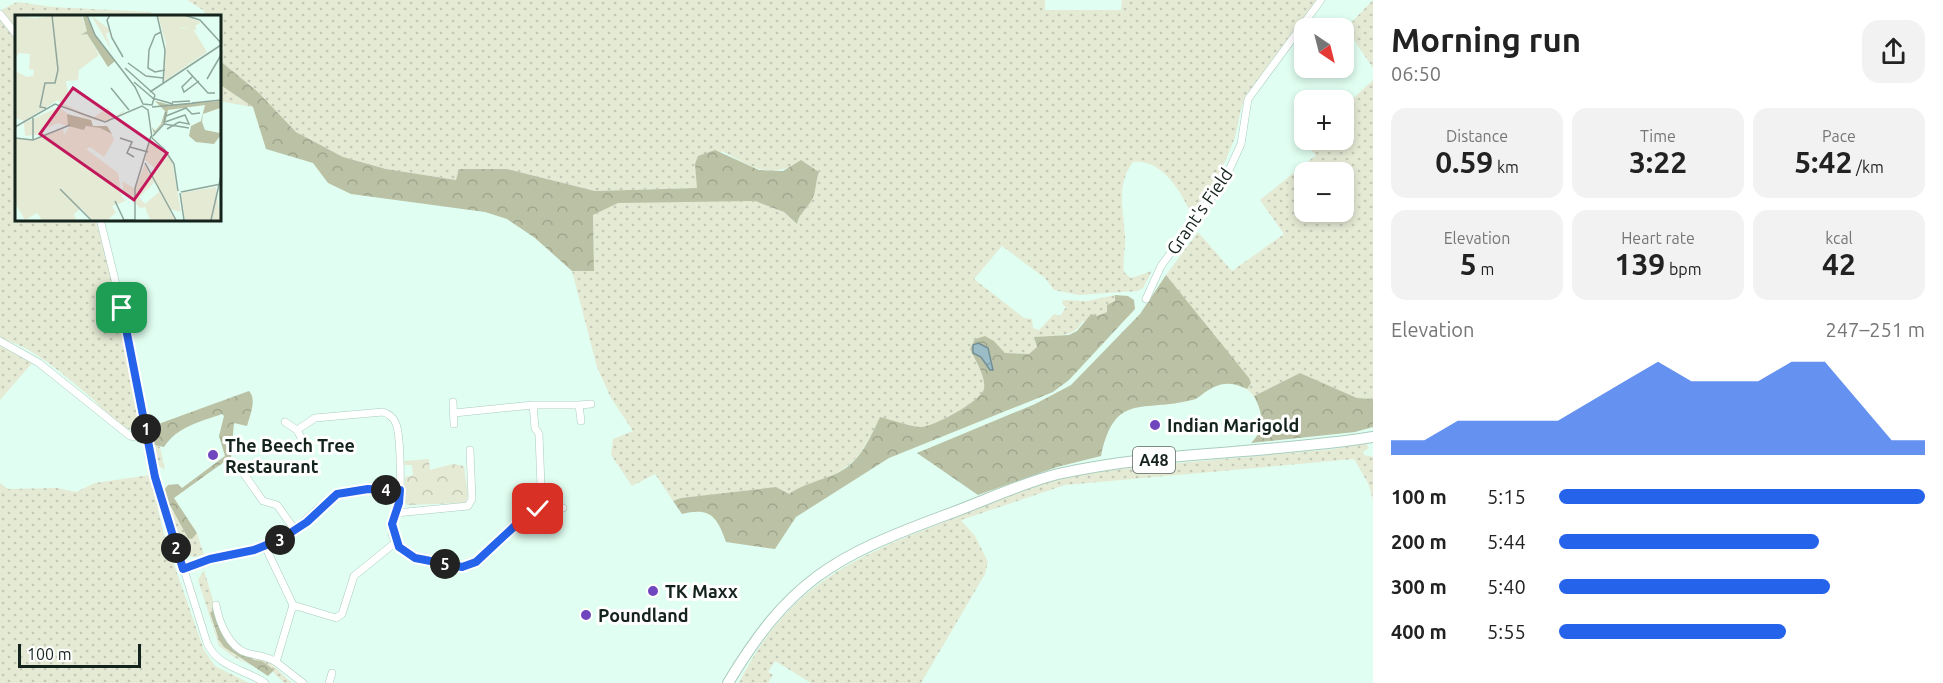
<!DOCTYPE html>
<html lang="en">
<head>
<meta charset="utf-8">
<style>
	:root { --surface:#fff; --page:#f2f2f2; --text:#222; --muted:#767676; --accent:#2563eb }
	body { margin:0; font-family:Ubuntu,sans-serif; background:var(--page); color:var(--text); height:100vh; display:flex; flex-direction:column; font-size:22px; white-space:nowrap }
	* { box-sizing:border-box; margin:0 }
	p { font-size:20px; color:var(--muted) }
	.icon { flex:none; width:33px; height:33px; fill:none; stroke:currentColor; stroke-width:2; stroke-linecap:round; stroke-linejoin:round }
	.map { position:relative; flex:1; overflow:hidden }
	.panel { display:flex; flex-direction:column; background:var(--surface); width:570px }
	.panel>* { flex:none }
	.needle { width:39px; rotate:145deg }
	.fabs { position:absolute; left:1294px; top:18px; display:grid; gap:12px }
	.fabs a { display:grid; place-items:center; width:60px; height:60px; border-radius:12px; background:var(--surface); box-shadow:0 3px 9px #0003; font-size:30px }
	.scale { position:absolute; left:18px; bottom:15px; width:123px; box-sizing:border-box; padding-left:6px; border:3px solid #15231d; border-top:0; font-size:16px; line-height:21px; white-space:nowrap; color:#15231d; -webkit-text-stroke:4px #fff; paint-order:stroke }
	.pin { position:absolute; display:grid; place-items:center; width:51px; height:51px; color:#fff; margin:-26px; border-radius:12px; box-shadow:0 3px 9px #0006 }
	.km { position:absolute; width:30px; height:30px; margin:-15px; border-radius:50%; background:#222; color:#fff; font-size:16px; line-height:30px; text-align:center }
	.round { display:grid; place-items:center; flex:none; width:63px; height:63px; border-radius:18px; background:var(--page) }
	.overview { display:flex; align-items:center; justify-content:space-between; height:102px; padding:0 18px }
	h1 { font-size:33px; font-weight:700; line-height:45px }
	.stats { display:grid; grid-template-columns:repeat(3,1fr); gap:9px; height:102px; padding:6px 18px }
	.stats div { display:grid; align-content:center; border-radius:15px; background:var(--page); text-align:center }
	.stats b { font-size:30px; font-weight:700 }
	.stats small { font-size:16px; font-weight:400 }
	.stats p { font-size:16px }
	.chart { height:168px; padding:12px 18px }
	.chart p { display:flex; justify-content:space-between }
	.chart svg { width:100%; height:108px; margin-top:6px; fill:var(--accent); opacity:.7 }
	ul { padding:0 18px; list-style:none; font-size:20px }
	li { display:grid; grid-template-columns:96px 72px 1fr; align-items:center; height:45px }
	li i { height:15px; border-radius:8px; background:var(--accent) }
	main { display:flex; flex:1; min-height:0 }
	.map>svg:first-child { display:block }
	.grass { fill:url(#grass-dots); fill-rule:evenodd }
	.forest { fill:url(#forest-crowns); fill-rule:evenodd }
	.park { fill:url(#park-crowns) }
	.water { fill:url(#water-ripples); stroke:#728f95; stroke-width:1.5 }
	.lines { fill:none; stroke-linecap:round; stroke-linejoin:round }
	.street-casing { stroke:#a9cdbe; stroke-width:8 }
	.primary-casing { stroke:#a9cdbe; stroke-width:12 }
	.street { stroke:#fff; stroke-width:7 }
	.primary { stroke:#fff; stroke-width:10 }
	.route-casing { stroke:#fff; stroke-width:12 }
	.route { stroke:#2563eb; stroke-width:8 }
	.poi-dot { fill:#6f46be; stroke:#fff; stroke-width:2 }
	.labels { text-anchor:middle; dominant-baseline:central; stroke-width:6; stroke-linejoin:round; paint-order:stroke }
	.shield { fill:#fff; stroke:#5b6561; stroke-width:1.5 }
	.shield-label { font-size:16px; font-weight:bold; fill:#15231d }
	.street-label { font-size:18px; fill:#15231d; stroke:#fff }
	.poi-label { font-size:18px; font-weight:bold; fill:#15231d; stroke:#fff; text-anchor:start }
	.inset-road { fill:none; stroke:#8fa69c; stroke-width:1.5 }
	.view { fill:#c2185b; fill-opacity:0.15; stroke:#c2185b; stroke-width:3 }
	.inset-edge { fill:none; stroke:#15231d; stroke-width:3 }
</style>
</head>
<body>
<main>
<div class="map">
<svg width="1373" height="683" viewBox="0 0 1373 683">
	<defs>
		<pattern id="grass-dots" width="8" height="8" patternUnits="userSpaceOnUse" patternTransform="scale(1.5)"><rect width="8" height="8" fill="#e5ead5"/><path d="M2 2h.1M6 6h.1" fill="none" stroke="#c4c8b6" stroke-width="1.8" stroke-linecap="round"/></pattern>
		<pattern id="forest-crowns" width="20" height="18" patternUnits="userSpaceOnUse" patternTransform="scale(1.5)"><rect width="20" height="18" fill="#bbc1a4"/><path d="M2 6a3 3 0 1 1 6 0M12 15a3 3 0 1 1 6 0" fill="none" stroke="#a0a68d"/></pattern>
		<pattern id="park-crowns" width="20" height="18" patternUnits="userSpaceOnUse" patternTransform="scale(1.5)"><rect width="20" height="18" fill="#e5ead5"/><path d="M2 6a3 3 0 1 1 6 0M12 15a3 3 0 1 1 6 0" fill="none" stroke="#c4c8b6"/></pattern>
		<pattern id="water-ripples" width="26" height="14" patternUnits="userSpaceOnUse" patternTransform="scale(1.5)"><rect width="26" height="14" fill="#9abdc8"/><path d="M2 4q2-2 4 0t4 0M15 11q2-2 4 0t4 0" fill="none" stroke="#84a2ab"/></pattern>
	</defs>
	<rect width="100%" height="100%" fill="#e0fef1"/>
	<path class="grass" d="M187,0H1045V10H1121L1122,0H1319L1246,96C1239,110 1239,123 1235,137C1224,166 1213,191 1191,213C1181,192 1162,158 1133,162C1116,185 1123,208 1125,235C1126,248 1122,260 1124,272L1131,278L1152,271L1143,288L1138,291L1079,295L1054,290L1045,278L1002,246L974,279L1024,318L1032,319L1033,328L1039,330L1054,314L1060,316L1066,307L1062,304L1063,300L1087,301L1115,295C1116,313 1095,317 1082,322C1074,339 1051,335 1034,338L1037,347L1029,354L1005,353L994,341L975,339L970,349C975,360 986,376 984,389C981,401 933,427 921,427C908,426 893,420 880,417C869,440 860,460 837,473C822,482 804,484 789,495L776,487L681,498L673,501L655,474L632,486L611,455L613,439L633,431L611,398L597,367L572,271H594L593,215L617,202L755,201L784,212L797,224L801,212L807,208L819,172L805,163C763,177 759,170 722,151L697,172V188L595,191L507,169H460L456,180L386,169L343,157L296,132L258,92L219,60V52L224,49L219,40V16H206L203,10Z
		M1373,0V68L1346,28Z
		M17,2L53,7L151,12V16H16V31L1,10Z
		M0,20L16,40V219H95L110,270L140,420V426L133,430C117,428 102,406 89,396C63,374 33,347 0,338Z
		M1373,80V399L1357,398L1300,373L1254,396L1247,389L1251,383L1166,275L1198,232L1232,271L1284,234L1260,200L1316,155L1305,144L1310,140H1344V107ZM1305,172H1344V212H1305Z
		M219,84L253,107L219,101Z
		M0,345L33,362L0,400Z
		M152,443L160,447L165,470L156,464Z
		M1366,443L1369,448L1363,452L1364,455L1373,457V500L1368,483L1354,459L1065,485L961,520L975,536L988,562L985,574L921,683H811L775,661L768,672L773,675L768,683H739C785,590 846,560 939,524C978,508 1017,490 1058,480C1098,470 1139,467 1180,463C1231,458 1282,454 1334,449Z
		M150,475L165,539L204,650L215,666L249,683H0V483L8,489L57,488L76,492L95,483Z
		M166,503L177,516L188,537L197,533L204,555L193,557L182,553Z
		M204,570L214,604V609L210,613C218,644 225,650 253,666L235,658L219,646L198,580Z
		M249,657L269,662L292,683H284L271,670Z"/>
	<path class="forest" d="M219,60L258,92L296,132L343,157L386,169L456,180L459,169H507L595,191L697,188L695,164L698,156L715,150L759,170L783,171L801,160L819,172C816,180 816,188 814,195C810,207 799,212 797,224L784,212L755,201L618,203L593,215L594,271H572L535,238L507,219L485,212L351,194L328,183L313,163L266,149L253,107L219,84Z
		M1166,275L1249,378L1251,383L1247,389C1230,381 1220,382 1204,393C1200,396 1197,399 1192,400C1142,413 1115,391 1101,456L1057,467L978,495L917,453L1035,404L1071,385L1140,314Z
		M1115,295L1128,296L1134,300L1135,309L1069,380L1053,392L889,458L796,517L775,549L726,542C717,517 711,507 682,514L673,501L681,498L776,487L789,494C802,485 818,481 833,475C859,465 869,440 880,417C893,420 908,426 921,427C933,427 981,401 984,389C986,376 975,360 970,349L975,339L985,336L994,341L1005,353L1029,354L1037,347L1034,337L1069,335L1077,331L1091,314L1097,316L1107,312V305L1115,301ZM988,348L993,370H990L981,356L973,353Z
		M1300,373L1357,398L1373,399V427L1355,432L1251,443C1266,428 1263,414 1254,396Z
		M249,391C257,399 250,415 247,426L234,423L231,457L174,498L197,533L192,539L188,538L171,507L164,501V490L168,485L178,484L182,488L225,456L219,436L224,416L222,414C200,422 178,426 164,447L154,445L150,431L161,423Z
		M214,609L223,634L254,660L262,661L274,670L268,676L224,647L219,640L210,613Z"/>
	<path class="park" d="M429,459L430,470L453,464L464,466L468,496L465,503L407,505L404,501L405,477L413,475L412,465H405L404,461Z"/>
	<path class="water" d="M978,343L988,348L993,370H990L981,357L973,353V345Z"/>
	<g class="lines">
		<g class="street-casing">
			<path id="street" d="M0,14L16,34
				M1297,31L1305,42
				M100,219L127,329L155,477L207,643C218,668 245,669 265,683
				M1146,299L1161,266L1225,179L1241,144L1248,99L1321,0
				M0,341L39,363L130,436L147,439
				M453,402L454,424
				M454,413L533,405
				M581,421L579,405L591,404
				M285,422L297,430L303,441
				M297,430L315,418L383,412C389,414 394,418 396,424C401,436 401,488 399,502C398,509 393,517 392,524C389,548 411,558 430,561C443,564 459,570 471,566L526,516L538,509L563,508
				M241,470L263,501L277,505L295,530
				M538,509V493L541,487L539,434L535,428L533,405H579
				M396,513L468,506L472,499L470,450
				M265,546L293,605L336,618L342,614L354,576L396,542
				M183,569C215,557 251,555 281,539C302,528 315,507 335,496C354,485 380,490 400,490
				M216,605C219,622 229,648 247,653C257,656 267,656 276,662
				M293,605L276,662L303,683
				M329,683L332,673"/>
		</g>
		<g class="primary-casing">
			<path id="primary" d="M728,683C790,580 833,557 943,516C980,503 1021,483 1058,474C1161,451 1269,454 1373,437"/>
		</g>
		<use href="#street" class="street"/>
		<use href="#primary" class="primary"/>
	</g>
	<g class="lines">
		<g class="route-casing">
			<path id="route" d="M122,308L155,477L183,569L210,559L254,550L281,539L307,522L337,494L368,489L400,490L399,503L392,524L399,547L415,558L462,567L476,562L519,522L538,509"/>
		</g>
		<use href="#route" class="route"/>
	</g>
	<g class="poi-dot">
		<circle cx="1155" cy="425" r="6"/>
		<circle cx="213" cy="455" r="6"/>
		<circle cx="653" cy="591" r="6"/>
		<circle cx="586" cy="615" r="6"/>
	</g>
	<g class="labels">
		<rect class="shield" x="1133" y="447" width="42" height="26" rx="4.5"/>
		<g class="shield-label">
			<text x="1154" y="460">A48</text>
		</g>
		<g class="street-label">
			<text transform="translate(1199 211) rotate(-55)">Grant's Field</text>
		</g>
		<g class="poi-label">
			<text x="1167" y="425">Indian Marigold</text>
			<text x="225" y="445">The Beech Tree<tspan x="225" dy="21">Restaurant</tspan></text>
			<text x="665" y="591">TK Maxx</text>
			<text x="598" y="615">Poundland</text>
		</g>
	</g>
	<g transform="translate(15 15)">
		<rect width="206" height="206" fill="#e0fef1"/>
		<path d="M0,0L20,3L36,0L37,3L38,0H66L72,15L67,20L72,19L84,40L64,55L63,65L51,66L53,79L49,89L78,103L93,92L98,103L108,96V91L109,97L96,105L85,106L72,103L65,100L47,90L43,85L9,106L0,103V56L12,62L18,61L19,55L14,54L15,39L4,38L0,43ZM44,92L52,98L53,111L43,108L29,114L28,119L10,121L9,108ZM55,111L69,115L72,111L85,113L97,119L99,125L89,142L75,132L71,134L103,158L107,182L111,186L97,191L101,197L93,205H77L66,193L59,199L61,205H27L22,198L10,205L0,188V123L19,125L48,114L49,120ZM135,123L157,146L166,197L154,194L161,205H135L130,192L125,193L109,177L107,166L120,174L130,149L134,159L143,156L130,145ZM140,167L144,177L130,189L124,182ZM201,172L205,205H170L166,178Z" fill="#e5ead5" fill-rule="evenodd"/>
		<path d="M71,0L81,21L100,46L93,52L72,19L66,20L72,16L68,2ZM140,86L156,90L205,86V93L188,99L187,107L190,115L205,118V121L199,129L181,127L174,121L176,111L186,106L190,90L153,95L151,105L139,119L137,112L140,116L146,109L150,96ZM52,99L76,105L78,111H92L97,119L85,113L71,111L69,115L53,111Z" fill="#bbc1a4"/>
		<path d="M143,0H162L166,14H178L192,37L149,66L151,29Z" fill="#e5ead5"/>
		<path d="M76,0L95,15L91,20L97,36ZM167,0L186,7L180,11L182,15L166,13L161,2Z" fill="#e5ead5"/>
		<path class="inset-road" d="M72,0L80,20L120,72L128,89L137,90L140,80M95,0L92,5L97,23L108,42M142,0L150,35L148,69M169,0L185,5L206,28M146,17L140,20L134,35L133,53L140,57L150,55M113,48L131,61L148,63M110,53L140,80M172,55L193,78H200M178,61L167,72L169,77L184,66M192,64L206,40M119,67L140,85M96,73L114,95M135,77L206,30M137,83L158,89M157,87L175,86M177,88L206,85M137,92L180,88M31,93L25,92L30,68H40L43,55L37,0M151,101L171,93L177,99L185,98M18,103V125M150,107L170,100L174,109L164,107L152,114M149,109L174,113M0,112L40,89L90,107L127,91L133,95L137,123L150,135M138,121L149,109L151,97M0,123L18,125L55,110M105,123L117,127L112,138L119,142M115,132L133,137M149,134L159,149L163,176M130,148L161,205M45,174L76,205M166,177L206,169M165,178L169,205M100,186L109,205M107,205H120V173L136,121M196,205L206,161"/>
		<path class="view" d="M58,73L152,138L119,185L25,119Z"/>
		<rect width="206" height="206" class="inset-edge"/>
	</g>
</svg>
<div class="fabs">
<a><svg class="needle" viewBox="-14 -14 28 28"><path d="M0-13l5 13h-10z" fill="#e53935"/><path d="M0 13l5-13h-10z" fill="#767676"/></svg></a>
<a>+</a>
<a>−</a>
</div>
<div class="scale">100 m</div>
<div class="pin" style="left:122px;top:308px;background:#1e9e55"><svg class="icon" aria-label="arrive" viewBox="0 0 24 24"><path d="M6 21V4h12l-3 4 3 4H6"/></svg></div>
<div class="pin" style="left:538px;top:509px;background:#d93025"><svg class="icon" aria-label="check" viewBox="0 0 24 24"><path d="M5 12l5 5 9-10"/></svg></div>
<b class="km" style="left:146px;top:429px">1</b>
<b class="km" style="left:176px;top:548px">2</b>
<b class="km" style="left:280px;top:540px">3</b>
<b class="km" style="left:386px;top:490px">4</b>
<b class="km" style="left:445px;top:564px">5</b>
</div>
<section class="panel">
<div class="overview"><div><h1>Morning run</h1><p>06:50</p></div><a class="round"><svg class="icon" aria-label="share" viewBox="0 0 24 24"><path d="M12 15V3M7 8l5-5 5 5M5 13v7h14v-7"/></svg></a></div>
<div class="stats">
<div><p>Distance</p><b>0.59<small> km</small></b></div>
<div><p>Time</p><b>3:22</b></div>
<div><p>Pace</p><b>5:42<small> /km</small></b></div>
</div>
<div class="stats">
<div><p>Elevation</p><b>5<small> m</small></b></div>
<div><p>Heart rate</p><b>139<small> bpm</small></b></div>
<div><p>kcal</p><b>42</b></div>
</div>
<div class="chart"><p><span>Elevation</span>247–251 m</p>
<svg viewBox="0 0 160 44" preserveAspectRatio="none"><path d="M0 44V38L10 38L20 30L30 30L40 30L50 30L60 22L70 14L80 6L90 14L100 14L110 14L120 6L130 6L140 22L150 38L160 38V44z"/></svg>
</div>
<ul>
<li><b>100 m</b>5:15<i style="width:100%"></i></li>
<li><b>200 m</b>5:44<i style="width:71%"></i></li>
<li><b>300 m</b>5:40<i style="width:74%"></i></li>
<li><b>400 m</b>5:55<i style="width:62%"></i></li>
</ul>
</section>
</main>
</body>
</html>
